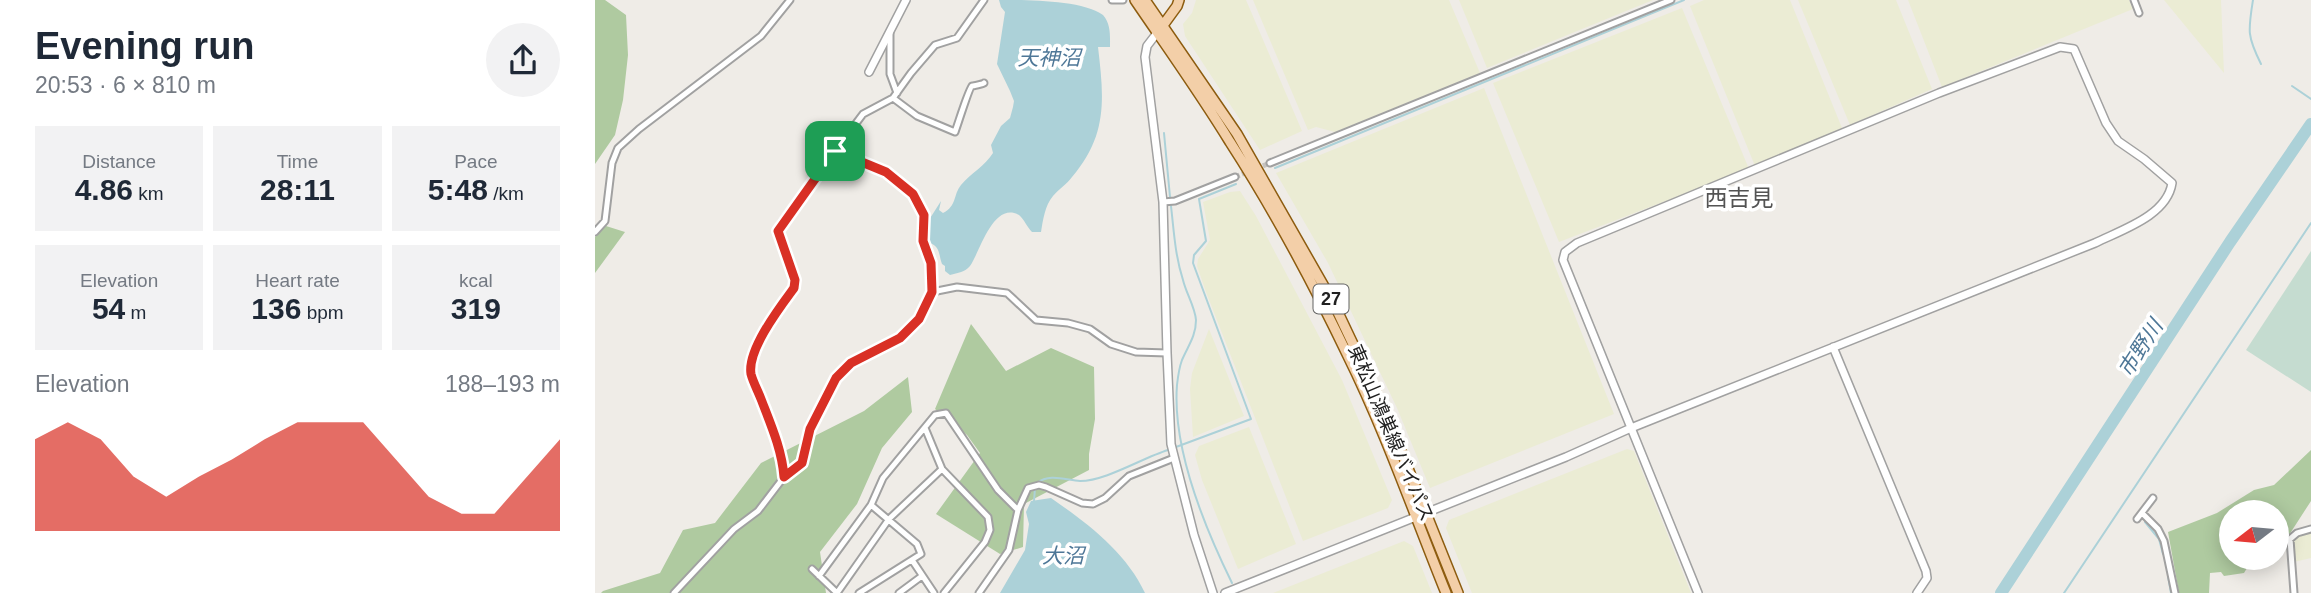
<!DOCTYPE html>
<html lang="en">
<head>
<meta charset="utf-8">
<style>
	:root { --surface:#fff; --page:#f2f2f3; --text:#1f2937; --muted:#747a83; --accent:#d93025 }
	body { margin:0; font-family:Arial,"Noto Sans JP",sans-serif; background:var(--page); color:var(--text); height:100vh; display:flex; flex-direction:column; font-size:26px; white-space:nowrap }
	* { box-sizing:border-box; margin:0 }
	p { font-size:23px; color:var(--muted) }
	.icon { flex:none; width:38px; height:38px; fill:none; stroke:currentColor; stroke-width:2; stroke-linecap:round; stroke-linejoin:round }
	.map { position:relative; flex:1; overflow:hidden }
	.side { display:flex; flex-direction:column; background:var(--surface); width:595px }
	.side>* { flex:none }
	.needle { width:46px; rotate:254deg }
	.fabs { position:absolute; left:1624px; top:500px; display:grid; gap:14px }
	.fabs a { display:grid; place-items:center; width:70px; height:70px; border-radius:50%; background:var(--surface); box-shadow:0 4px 18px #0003; font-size:35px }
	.pin { position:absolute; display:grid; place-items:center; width:60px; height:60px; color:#fff; margin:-30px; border-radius:14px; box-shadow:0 4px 10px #0006 }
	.round { display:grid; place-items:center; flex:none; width:74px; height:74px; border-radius:37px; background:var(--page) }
	.overview { display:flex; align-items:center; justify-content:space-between; height:119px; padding:0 35px }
	h1 { font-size:38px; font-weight:600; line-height:52px }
	.stats { display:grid; grid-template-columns:repeat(3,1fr); gap:10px; height:119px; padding:7px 35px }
	.stats div { display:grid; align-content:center; border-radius:0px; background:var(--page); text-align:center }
	.stats b { font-size:30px; font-weight:600 }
	.stats small { font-size:19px; font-weight:400 }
	.stats p { font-size:19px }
	.chart { height:196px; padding:14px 35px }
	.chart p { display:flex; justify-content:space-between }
	.chart svg { width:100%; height:126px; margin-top:7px; fill:var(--accent); opacity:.7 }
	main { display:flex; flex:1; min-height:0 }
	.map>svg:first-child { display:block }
	.farmland { fill:#ebecd4 }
	.forest { fill:#afcaa0 }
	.wetland { fill:#c5dcd0 }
	.water { fill:#acd1d8 }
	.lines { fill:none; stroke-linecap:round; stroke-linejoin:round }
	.stream { stroke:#acd1d8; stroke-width:2 }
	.river { stroke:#acd1d8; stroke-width:12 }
	.minor-tunnel { stroke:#c6c3bf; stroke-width:5; stroke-dasharray:5 2.5; stroke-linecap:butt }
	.minor-casing { stroke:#a1a1a1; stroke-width:9 }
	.tertiary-casing { stroke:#a1a1a1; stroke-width:10 }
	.primary-casing { stroke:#8d5c0f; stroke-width:12 }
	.minor { stroke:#fff; stroke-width:5 }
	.tertiary { stroke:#fff; stroke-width:7 }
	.primary { stroke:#f3cfa8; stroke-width:9 }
	.route-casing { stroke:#fff; stroke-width:14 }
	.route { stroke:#d93025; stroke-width:9 }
	.labels { text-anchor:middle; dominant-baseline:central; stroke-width:7; stroke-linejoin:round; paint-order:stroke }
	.shield { fill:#fff; stroke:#636363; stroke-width:2 }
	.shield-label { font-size:18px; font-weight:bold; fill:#202020 }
	.street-label { font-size:19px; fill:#202020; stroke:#fff }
	.water-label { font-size:21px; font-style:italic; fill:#4e7797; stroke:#fff }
	.quarter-label { font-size:23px; fill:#535353; stroke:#fff }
</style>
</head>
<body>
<main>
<section class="side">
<div class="overview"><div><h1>Evening run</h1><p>20:53 · 6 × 810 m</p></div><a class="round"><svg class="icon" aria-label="share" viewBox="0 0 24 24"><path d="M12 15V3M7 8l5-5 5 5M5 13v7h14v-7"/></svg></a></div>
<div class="stats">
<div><p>Distance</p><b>4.86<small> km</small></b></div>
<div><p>Time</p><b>28:11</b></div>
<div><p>Pace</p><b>5:48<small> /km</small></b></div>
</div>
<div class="stats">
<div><p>Elevation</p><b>54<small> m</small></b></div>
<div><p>Heart rate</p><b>136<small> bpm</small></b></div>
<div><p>kcal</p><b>319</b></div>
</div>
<div class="chart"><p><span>Elevation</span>188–193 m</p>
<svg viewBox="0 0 160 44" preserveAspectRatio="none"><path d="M0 44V12L10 6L20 12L30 25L40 32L50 25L60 19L70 12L80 6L90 6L100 6L110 19L120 32L130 38L140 38L150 25L160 12V44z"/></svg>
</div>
</section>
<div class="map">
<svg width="1716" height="593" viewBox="0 0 1716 593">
	<rect width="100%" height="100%" fill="#efece7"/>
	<path class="farmland" d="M601,0H651L707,131L665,150L590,36L588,24L597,13Z
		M658,0H854L885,73L740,132L721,127L713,130Z
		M864,0H1058L892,68Z
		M1109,0H1195L1247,128L1160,166L1095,6Z
		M1203,0H1301L1337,89L1255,125Z
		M1313,0H1534L1538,9L1347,87Z
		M1569,0H1626L1629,73Z
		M1087,8L1154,169L964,242L898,83Z
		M889,88L1019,414L835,488L802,408L733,263L681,173Z
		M645,191L661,216L747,380L797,500L793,508L708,541L611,292L602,266L603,259L615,240L608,202L635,192Z
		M614,329L649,416L598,437L595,389L597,373Z
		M654,427L701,544L643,569L607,480L600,455L604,446Z
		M1032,449L1039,451L1096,593H877L851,528L854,520Z
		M1716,531V558L1699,562L1697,542L1702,535Z
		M809,541L818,546L837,593H678Z"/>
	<path class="forest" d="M0,0H10L31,15L33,55L28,100L20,135L0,164Z
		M11,226L30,232L0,273V237Z
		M376,324L411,371L456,348L499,367L500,419L494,454V470L429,504L428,547L405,554L341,514L385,453L372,435L340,409Z
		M313,377L317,412L287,448L262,504L225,552L231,593H6L8,591L65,573L88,530L120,523L166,463L269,411Z
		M1716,450V501L1694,535L1682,541V513H1636V558H1658L1649,573L1629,576L1626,572L1615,573L1614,593H1584L1573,532L1622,513L1659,490L1679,485Z"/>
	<path class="wetland" d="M1716,251V392L1651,350Z"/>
	<path class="water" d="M404,0C432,0 487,0 508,15C516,24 515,36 515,47H503C509,98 513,135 477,177C472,184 464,189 458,196C450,205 448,220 446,232H437C432,227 429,219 424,215C398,201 385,252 375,266C370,272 363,273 355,275L350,271V266L347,264C343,253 346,246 332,242V223L346,201L344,210L348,213C362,206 358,195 366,185C376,173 390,166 398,153L396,145L406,126L415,118L418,107L419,101L415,91L402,64L410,12L406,7Z
		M456,498C492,523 531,552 550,593H405L430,550L434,524L431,512L436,501Z"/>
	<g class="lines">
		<path class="stream" d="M1658,0C1653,31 1652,36 1666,64
			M1697,86L1716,99
			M569,133L575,197
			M680,168L1089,0
			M576,206C579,232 580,255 588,280C591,293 600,307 601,320C601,336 593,346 587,360C584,368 583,376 582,385C577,449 609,526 637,583
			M581,447L656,419L598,263L599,255L611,241L604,199L641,184
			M442,483C454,473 471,480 485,481C511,481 547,458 573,450
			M439,501L440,488
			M1550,522L1564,539L1568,554
			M1573,576L1576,593
			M1469,593L1716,223"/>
		<path class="river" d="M1406,593L1635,242L1716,124"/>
		<path class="minor-tunnel" d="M640,177L675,163"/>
		<g class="minor-casing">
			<path id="minor" d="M517,0H528
				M1539,0L1544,13
				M295,33V74L302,93
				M298,98L322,116L360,132C363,124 374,88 377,86C378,86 388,84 389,83
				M675,163L1076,0
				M568,202L580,201L640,177
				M0,232L10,221L17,163L23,148L44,129L166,36L195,0
				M337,292L362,287L412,293L441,320L473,323L495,329L516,344L541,352L572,353
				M330,428L347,469L393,517L395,530L390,542L349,593
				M189,477C187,450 176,424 166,399C163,391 158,382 156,374C152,350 185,307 199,288L200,280L183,231L186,223L268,114L298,98L316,73L340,45L362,38L389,0
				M1547,513L1563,529L1569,541L1580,593
				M1542,519L1558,498
				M317,560L339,593
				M217,569L241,592
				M224,576L276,505
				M79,593L139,529L163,511L189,477L207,463L215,429L241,378L256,363L305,338L324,319L337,292L336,263L328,241L329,215L318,194L291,172L240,151
				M242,593L294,519L347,469
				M264,593L326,554L322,544L276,505L288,478L340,415L351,413L403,490L423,510
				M304,593L327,576
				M384,593L414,550L423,510L433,488L444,485L451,487L487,503L498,504L510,498L534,476L579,458
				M1699,593L1695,539L1702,533L1716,529"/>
		</g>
		<g class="tertiary-casing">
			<path id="tertiary" d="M562,33L552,46L550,57L568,202L572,353L576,444L599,535L618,593
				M274,72L311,0
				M1238,347L1331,571L1332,578L1322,593
				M630,593L971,457L1036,428L1500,243C1526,230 1572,216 1577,183L1549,159L1523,141L1511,123L1479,49L1465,47L1344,93L982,243L970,252L968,260L1103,593"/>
		</g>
		<g class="primary-casing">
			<path id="primary" d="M540,0C572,47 605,93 635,142C679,210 718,283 753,356C791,433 819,514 851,593
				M550,0L642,134L739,304L792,416L863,593
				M566,28L582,6L584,0"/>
		</g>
		<use href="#minor" class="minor"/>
		<use href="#tertiary" class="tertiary"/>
		<use href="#primary" class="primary"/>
	</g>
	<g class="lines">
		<g class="route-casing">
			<path id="route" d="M240,151L291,172L318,194L329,215L328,241L336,263L337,292L324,319L305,338L256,363L241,378L215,429L207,463L189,477C187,450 176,425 166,399C163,391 158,382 156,374C152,350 185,307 199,288L200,280L183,231Z"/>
		</g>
		<use href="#route" class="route"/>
	</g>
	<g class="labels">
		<rect class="shield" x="718.5" y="284.5" width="35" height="29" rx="5"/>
		<g class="shield-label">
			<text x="736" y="299">27</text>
		</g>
		<g class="street-label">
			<text transform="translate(796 433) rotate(67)">東松山鴻巣線バイパス</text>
		</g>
		<g class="water-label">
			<text x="454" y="57">天神沼</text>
			<text transform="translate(1545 348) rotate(-57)">市野川</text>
			<text x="468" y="555">大沼</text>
		</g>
		<g class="quarter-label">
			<text x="1144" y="198">西吉見</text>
		</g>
	</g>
</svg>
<div class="fabs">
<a><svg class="needle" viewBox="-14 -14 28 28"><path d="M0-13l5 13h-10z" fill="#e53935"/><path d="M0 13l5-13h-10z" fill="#747a83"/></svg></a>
</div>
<div class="pin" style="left:240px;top:151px;background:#1e9e55"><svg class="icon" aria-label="arrive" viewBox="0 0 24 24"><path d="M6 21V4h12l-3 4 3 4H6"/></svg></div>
</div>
</main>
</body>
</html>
